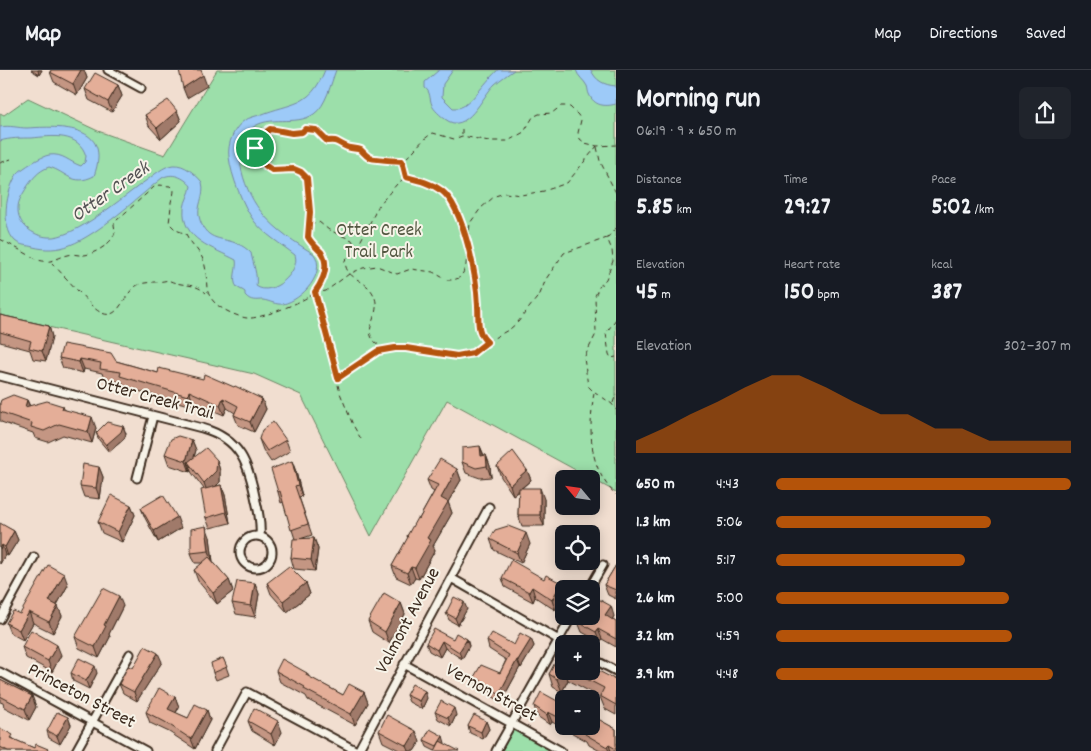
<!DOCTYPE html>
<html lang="en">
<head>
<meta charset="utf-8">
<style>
	:root { --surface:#171b24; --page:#20242c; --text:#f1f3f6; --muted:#9ea1a6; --line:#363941; --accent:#b45309 }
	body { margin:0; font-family:Dekko,sans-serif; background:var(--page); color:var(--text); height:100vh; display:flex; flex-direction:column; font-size:19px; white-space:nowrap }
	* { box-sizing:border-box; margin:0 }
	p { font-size:16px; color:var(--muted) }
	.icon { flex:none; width:28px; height:28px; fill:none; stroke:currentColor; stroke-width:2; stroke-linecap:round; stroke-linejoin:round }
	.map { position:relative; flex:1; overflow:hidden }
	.details { display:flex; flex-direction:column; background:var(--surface); width:475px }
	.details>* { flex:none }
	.needle { width:32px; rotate:299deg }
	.controls { position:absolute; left:555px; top:400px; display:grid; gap:10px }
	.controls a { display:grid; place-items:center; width:45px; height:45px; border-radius:8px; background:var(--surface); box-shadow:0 2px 12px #0003; font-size:25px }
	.pin { position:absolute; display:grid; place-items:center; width:42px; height:42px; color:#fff; margin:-21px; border:2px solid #fff; border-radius:50%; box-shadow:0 1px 5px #0007 }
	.round { display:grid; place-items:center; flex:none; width:52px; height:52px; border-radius:8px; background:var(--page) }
	.head { display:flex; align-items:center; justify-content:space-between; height:85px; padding:0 20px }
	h1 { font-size:28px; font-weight:700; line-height:38px }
	.stats { display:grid; grid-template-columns:repeat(3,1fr); gap:8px; height:85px; padding:5px 20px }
	.stats div { display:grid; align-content:center }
	.stats b { font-size:25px; font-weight:700 }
	.stats small { font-size:14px; font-weight:400 }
	.stats p { font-size:14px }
	.chart { height:140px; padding:10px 20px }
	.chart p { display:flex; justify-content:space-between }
	.chart svg { width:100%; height:90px; margin-top:5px; fill:var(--accent); opacity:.7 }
	ul { padding:0 20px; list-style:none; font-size:16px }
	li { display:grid; grid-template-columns:80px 60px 1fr; align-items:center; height:38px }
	li i { height:12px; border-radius:6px; background:var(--accent) }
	header { display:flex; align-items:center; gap:30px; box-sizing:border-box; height:70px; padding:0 25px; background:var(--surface); border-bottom:1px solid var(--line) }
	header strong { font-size:24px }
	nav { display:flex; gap:28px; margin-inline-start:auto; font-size:18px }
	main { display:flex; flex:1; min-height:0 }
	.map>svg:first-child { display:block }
	.green { fill:#9cdfaa; stroke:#6c8464 }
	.water { fill:#9dcaf8; stroke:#768aa1 }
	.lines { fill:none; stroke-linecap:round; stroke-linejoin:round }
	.street-casing { stroke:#3b2a1e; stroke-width:11 }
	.path { stroke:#3b2a1e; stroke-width:1; stroke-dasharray:5 4; stroke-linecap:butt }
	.street { stroke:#f7f3e8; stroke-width:7 }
	.wall { fill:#c49683; stroke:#3b2a1e }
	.shaded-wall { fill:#a07a6a; stroke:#3b2a1e }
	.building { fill:#e4ae98; stroke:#3b2a1e }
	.route-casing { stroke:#fff; stroke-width:10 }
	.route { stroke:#b45309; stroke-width:6 }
	.labels { text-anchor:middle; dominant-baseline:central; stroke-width:4; stroke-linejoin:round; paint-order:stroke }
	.park-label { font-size:19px; fill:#535741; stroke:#f7f3e8 }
	.street-label { font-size:19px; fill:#3b2a1e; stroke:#f7f3e8 }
	.water-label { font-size:20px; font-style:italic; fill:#545254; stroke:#f7f3e8 }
</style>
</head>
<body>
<header>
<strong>Map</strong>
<nav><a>Map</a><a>Directions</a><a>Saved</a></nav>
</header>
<main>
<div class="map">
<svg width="616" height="681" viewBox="0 0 616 681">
	<rect width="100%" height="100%" fill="#f1ded0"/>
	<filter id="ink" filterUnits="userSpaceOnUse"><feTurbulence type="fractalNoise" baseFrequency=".02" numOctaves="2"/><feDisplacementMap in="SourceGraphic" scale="10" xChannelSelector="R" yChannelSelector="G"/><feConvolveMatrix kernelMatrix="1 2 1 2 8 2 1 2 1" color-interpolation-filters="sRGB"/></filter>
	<g filter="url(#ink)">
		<path class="green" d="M217,0H616V422L447,330L371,466L301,325L254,304L0,246V43L4,45L28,28L98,61L165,85Z
			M511,654L560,681H496Z"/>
		<path class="water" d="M325,0H336C331,13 326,36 314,44C295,57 270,44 252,58C227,77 246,125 263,144C276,160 296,173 314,184C327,203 302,230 283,234C276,235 270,231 263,230C256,230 251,232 245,225V222C243,220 239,219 237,217C231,210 238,198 236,190C214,178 181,170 184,138C185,130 190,124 191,116C184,107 172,102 162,108C137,128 99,164 70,175C58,180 45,180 33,177C27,175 21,176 15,171C0,156 6,121 17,104C22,98 42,86 49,85C63,83 69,92 81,96L85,92L86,86C79,62 52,66 32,68C21,68 10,68 0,71V57C10,55 18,58 27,58C61,56 113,54 94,106C72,117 67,102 49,97C38,101 33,108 27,117C23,124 18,130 18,138C17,154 33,166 48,167C74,170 125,125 147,110C154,105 164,96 173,95C185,94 195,104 202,112C206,126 195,137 200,150C207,172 223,167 238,174C243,176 247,179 251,183C253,194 258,205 256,216C272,228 301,201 295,185C281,174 264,164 254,151C243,136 231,105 229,87C227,74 234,57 245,50C249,48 255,46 260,45C292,32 310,38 325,0Z
			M439,0H453L443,14L442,27L453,38C455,38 460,38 461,37C471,34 488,8 498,0H514C508,4 501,9 495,14C482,26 467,66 445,49C441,46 433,39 432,35C429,28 431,22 425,18V12Z
			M576,0H591C596,11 604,15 616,16V34C605,37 594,36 589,24C588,22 588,19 587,16C584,10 578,7 576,0Z"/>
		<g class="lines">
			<g class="street-casing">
				<path id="street" d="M108,0L141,18
					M0,306L202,358C241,369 249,395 256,431C259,443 261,454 260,466
					M137,408L153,346
					M240 482a16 16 0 1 1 32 0a16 16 0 1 1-32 0Z
					M451,508L566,574
					M589,519L603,495
					M0,549L34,487
					M591,588L616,601
					M404,594L561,681
					M0,602L146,681
					M76,681L130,584
					M215,681L247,622L357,681
					M358,681L489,437
					M496,681L572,546"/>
			</g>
			<path class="path" d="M462,59V65
				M597,77L600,91L616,123
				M402,92L406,107
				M0,93L11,89
				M310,154L319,152L329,160L352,170L356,177
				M616,158L607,168L612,180L613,191L606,209L599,217L595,226L596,264L584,288L588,316L594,322C589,358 587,397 616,425
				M0,169L38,190C53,194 55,188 68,185C74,183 79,186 84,185C95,184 113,173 115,162C115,159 114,156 114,154L117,150L154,117L159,115L170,116L174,120C174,125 172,128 171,132C171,139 170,145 169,153L176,160L186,164C191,175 203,183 205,196C209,212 202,220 216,234C223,240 238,247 247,248C259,250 305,231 314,223C320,218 326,203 325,195C325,183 313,177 308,167C306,154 313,119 307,108C304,104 299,100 294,99C289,98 284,101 279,101C262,100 255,84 256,70L270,59L292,63L302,62L305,59L316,60L327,71C338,70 336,72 345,76C350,79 356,78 361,80C364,82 366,86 370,88C371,89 398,91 402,91C414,83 420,70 433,63L454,69L462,66L489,71H508L524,62L533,47L539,44L552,43L561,36H565L570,37L578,45L581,50L578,63L580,69L585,73L597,76L616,75
				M469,177L473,194L478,236L479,259L480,266L487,272
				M52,193L92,236C118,260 121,226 136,216C143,211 159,213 168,210C182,217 194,212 206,223
				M616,249L606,263L609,284L611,288L616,287
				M386,279C354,264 382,249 375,228C368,207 345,212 345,190L357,178L379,135L397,114L406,107C414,109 424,111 432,115C454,125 460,153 467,174
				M338,308L378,281L395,278L457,286L473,283L487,272L510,259L518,252L540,224L546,209L564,183L607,168
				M595,322L612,334L616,340
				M613,333L616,324
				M361,369L353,355L340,323L315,223L326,221L349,204L363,198L377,196L397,204L411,199L433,202L447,210H453L459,208L463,203L466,195L470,153L481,138L495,126L505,123L521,125L544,121L567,113L597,76"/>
			<use href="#street" class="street"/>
		</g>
		<path class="wall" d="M31,0H42L39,5Z
			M51,0H84L87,8L77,25L54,12L50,2Z
			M118,15L122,26L112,42L89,30L85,19Z
			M177,41L181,51L161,69L149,56L145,45Z
			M0,245L49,256L52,267L46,291L33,289L30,280L0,272Z
			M59,288L116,291L158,303L262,329L266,339L254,362L238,355L234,345L235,343L227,338L224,345L193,332L192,336L124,317L122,312L104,309L102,303L84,299L83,303L63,298Z
			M27,330L30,336H63L64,339L96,358L92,373L63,365L48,372L35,368L33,363L1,352L0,348V333Z
			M123,356L126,364L124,369L109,382L99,370L96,363Z
			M259,369L286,370L290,381L271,392L263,380Z
			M192,370L196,380L194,387L217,390L220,401V412L216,416L221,415L225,425L230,453L210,458L206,448L204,419L192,403L190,399V402L169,395L165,384Z
			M480,376L484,385H486L490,396L491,407L480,408L466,403L462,392Z
			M292,391L296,402L302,426L299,427L312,465L300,469L314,468L318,479L315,501L294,499L291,488L295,469L283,432L281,433L278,422Z
			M497,396L527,400L531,410L522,418L544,429V456H522L518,445L519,421L513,425L501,407Z
			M99,397L103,407L100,429L84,427L80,416Z
			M457,399L461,410L448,432L452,443L433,476L435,480L419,509L415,508L411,514L396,507L392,496L408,468L407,466L419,449L434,422L431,420L427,410Z
			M131,435L135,445L122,472L102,463L98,452Z
			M141,438L181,458L158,472L145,448Z
			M0,454L14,461L18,470L8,486L5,485L0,494Z
			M210,467L213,492L229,510L233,521L217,534L198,511L194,500L203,493H195L191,483Z
			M490,469L530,474L521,493L494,480Z
			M616,495V529L608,525L604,515Z
			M502,508L544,509L561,513L564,520V524L555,540L535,527L533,532L505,517Z
			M255,513L259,524L255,547L236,544L232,533Z
			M267,513H306L310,524L287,542L271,524Z
			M68,515L57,535L62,546L53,563L33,553L23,570L10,563L6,553Z
			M401,533L405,544L389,573L372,562L368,551Z
			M123,536L109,564L110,567L99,588L79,578L75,567Z
			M467,539L458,555L449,550L446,543Z
			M614,546L612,550L616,552V577L602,569L600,572L582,562L578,552Z
			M453,569H467L469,576L462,589L445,578L440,587L429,581L426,573Z
			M531,569L534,576L521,598L520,597L501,632L492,626L490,621L477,614L474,607L500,603L506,590L489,579L487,571L514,575Z
			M22,577L61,585L52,602L26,588Z
			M564,585V601H591L616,610V645L605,639L600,627L568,610L562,622L553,617L549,604Z
			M223,588L229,605L216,610L213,603Z
			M162,592L137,631L123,623L119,614L133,598Z
			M276,601L307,603L309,607L343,625L364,622L368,633L355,655L308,630L306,626L280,612Z
			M71,603H97L89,619L73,611Z
			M0,610L32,626L36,637L29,650L4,637L3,633L0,632Z
			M406,625L427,628L422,639L409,632Z
			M175,627L179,637L176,643L188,648L207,640L210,650L195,679L169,662L150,653L146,642Z
			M564,629V656H591L593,640L595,648L616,659V681H600L589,675L587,671L552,652L550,655L537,646L534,636L561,633Z
			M435,642L456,645L451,656L438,649Z
			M68,647L71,655L60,674L49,668L47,661Z
			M248,651L282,662L275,675L252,661Z
			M486,651L489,659L483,669L470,663L468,656Z
			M0,658L15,670L34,678L48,679V681H0Z
			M379,661L420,672L414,681H401L383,672Z
			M424,670L445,673L435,681L427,677Z"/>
		<path class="shaded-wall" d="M38,0H42L39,5Z
			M81,0H84L87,8L77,25L73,14Z
			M203,5L207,16L187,28L183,18Z
			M118,15L122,26L112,42L108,32Z
			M177,41L181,51L161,69L157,58Z
			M49,256L52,267L46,291L42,281Z
			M80,289L84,299L83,303L79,292Z
			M189,321L193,332L192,336L188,326Z
			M223,328L227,338L224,345L220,335Z
			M262,329L266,339L254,362L250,352Z
			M27,330L31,340L25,337Z
			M92,347L96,358L92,373L88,362Z
			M123,356L126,364L124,369L109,382L106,375Z
			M192,370L196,380L191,397L188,392L190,399V402L186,391Z
			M480,376L484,387L481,386Z
			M486,385L490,396L491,407L487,396Z
			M217,390L220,401V412L208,424L204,413Z
			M292,391L296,402L302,426L298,415Z
			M99,397L103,407L100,429L96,418Z
			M457,399L461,410L448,432L452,443L433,476L435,480L419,509L415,498L427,468L441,428Z
			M527,400L531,410L513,425L510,415Z
			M221,415L225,425L230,453L226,442Z
			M540,418L544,429V456L540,445Z
			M131,435L135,445L122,472L118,462Z
			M177,447L181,458L158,472L154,461Z
			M206,456L210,467L213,492L209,481Z
			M14,461L18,470L8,486L5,477Z
			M526,463L530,474L521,493L517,483Z
			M314,468L318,479L315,501L311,490Z
			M2,475L5,485L0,494V479Z
			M411,497L415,508L411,514L407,503Z
			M64,504L68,515L53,542L49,531Z
			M229,510L233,521L217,534L213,523Z
			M255,513L259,524L255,547L251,536Z
			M306,513L310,524L287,542L283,531Z
			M561,513L564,520V524L555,540L552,530Z
			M532,517L535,527L533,532L529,522Z
			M119,526L123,536L109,564L110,567L99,588L95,577L104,555Z
			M464,532L467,539L458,555L455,548Z
			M401,533L405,544L389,573L385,562Z
			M58,536L62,546L53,563L49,552Z
			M611,536L614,546L609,556L605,545Z
			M29,542L33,553L23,570L19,560Z
			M598,559L602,569L600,572L596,562Z
			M467,569L469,576L462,589L459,582Z
			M531,569L534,576L521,598L518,590Z
			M442,571L445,578L440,587L437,580Z
			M57,575L61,585L52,602L48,591Z
			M158,583L162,592L137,631L134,622Z
			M517,590L520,597L501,632L499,624Z
			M95,596L97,603L89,619L86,611Z
			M564,598V601H565L568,610L562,622L557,609Z
			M425,621L427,628L422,639L419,631Z
			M364,622L368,633L355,655L351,644Z
			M32,626L36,637L29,650L25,639Z
			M175,627L179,637L172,649L168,639Z
			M454,638L456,645L451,656L448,648Z
			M207,640L210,650L195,679L191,669Z
			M593,640L596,651L591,648V643Z
			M548,642L552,652L550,655L547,645Z
			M68,647L71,655L60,674L57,666Z
			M278,651L282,662L275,675L271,664Z
			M486,651L489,659L483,669L481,662Z
			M416,661L420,672L414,681H409L407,676Z
			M443,666L445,673L441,681L437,676Z
			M609,675L611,681H609L607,677Z"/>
		<path class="building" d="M51,0H81L73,14L50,2Z
			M179,0H201L203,5L183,18Z
			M95,3L118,15L108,32L85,19Z
			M168,30L177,41L157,58L145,45Z
			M0,245L49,256L42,281L29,278L31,271L0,262Z
			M63,274L111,283L116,291L158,303L159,298L203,309L204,304L234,317L235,316L262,329L250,352L234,345L238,336L223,328L220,335L189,321L188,326L120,306L121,302L100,299L101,293L80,289L79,292L59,288Z
			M13,325L27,330L25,337L47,331L63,336L62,339L92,347L88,362L59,354L44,361L31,357L32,353L0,342V333L1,330Z
			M107,352L123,356L121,362L106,375L96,363Z
			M273,352L286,370L267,381L259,369L262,360Z
			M178,366L192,370L186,391L165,384L171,369Z
			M480,376L481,386L486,385L487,396L476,398L462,392V378Z
			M206,378L217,390L216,401L204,413L188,392Z
			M513,381L527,400L510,415L497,396Z
			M440,389L457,399L441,428L448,432L427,468L431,470L415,498L411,497L407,503L392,496L408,467L407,466L417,448L419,449L438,415L427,410Z
			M292,391L298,415L295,416L308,454L291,460L280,421L278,422L271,399Z
			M83,394L99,397L96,418L80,416Z
			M221,415L226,442L206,448L201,420Z
			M519,418H540V445H518Z
			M111,425L131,435L118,462L98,452Z
			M163,425L177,447L154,461L141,438Z
			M0,453L14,461L5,477L2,475L0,479Z
			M206,456L209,481L191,483V459Z
			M508,456L526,463L517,483L490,469L495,460Z
			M314,468L311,490L291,488L293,469Z
			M209,487L229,510L213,523L194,500Z
			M511,490L544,509L546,505L561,513L552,530L532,517L529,522L502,508Z
			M48,495L64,504L49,531L58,536L49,552L29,542L19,560L6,553L13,541L20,544Z
			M616,495V520L604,515Z
			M289,496L306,513L283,531L267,513Z
			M237,511L255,513L251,536L232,533Z
			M103,518L119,526L104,555L106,556L95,577L75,567Z
			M384,523L401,533L385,562L368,551Z
			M593,526L611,536L605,545L616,552V569L598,559L596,562L578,552L581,546H591V529Z
			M454,527L464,532L455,548L446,543Z
			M434,559L453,569L456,563L467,569L459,582L442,571L437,580L426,573Z
			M31,560L57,575L48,591L22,577Z
			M492,563L514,575L520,563L531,569L518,590H517L499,624L489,619L491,616L474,607L481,595L500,603L509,585L487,571Z
			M145,576L158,583L134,622L119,614L128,596L133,598Z
			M560,583L564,585V598L557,609L549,604Z
			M79,588L95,596L86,611L71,603Z
			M223,588L227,597L213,603L211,593Z
			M282,589L307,603L306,605L343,625L349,614L364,622L351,644L304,619L305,617L276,601Z
			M591,597L616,610V635L600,626L604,618L571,601H591Z
			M0,610L32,626L25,639L0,626L1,624L0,623Z
			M412,614L425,621L419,631L406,625Z
			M159,618L175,627L168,639L188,648L195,634L207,640L191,669L165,652L146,642Z
			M541,622L561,633L566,625L573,629H564V650L548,642L547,645L534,636Z
			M441,631L454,638L448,648L435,642Z
			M254,638L278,651L271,664L248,651Z
			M57,642L68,647L57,666L47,661Z
			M387,645L416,661L407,676L379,661Z
			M474,645L486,651L481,662L468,656Z
			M591,645L616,659V679L609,675L607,677L585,664L586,662L576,656H591Z
			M0,658L13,665L11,668L34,678L36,674L48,679L47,681H8L0,677Z
			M430,659L443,666L437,676L424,670Z
			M440,671L459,681H435Z"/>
	</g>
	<g class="lines" filter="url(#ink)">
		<g class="route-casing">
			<path id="route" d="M270,59L292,63L302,62L305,59L316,60L327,71C338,70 336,72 345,76C350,79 356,78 361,80C364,83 366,86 370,88C371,89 398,91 402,91L406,107C418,110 431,113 442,121C464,138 477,209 478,236C479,250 476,262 487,272L473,283L457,286L406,278H395L378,281L338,308L315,222C323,211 330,195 321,182C316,177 311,173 308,167L310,142L307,108L301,102L294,99L272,100L266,96L258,87L255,78L256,70Z"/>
		</g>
		<use href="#route" class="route"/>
	</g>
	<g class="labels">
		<g class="park-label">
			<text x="379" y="161">Otter Creek<tspan x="379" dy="22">Trail Park</tspan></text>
		</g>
		<g class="street-label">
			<text transform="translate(155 330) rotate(15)">Otter Creek Trail</text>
			<text transform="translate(409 551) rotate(-62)">Valmont Avenue</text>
			<text transform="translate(491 624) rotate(29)">Vernon Street</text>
			<text transform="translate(81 627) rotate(28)">Princeton Street</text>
		</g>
		<g class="water-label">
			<text transform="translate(111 123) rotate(-35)">Otter Creek</text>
		</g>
	</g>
</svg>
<div class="controls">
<a><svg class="needle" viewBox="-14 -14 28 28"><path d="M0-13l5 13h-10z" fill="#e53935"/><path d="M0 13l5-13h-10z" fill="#9ea1a6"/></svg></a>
<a><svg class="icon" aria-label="locate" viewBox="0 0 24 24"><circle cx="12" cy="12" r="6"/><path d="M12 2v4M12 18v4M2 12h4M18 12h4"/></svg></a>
<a><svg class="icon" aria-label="layers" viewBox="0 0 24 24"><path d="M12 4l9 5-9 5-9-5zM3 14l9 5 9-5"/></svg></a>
<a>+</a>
<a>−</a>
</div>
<div class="pin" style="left:255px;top:78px;background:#1e9e55"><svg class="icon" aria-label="arrive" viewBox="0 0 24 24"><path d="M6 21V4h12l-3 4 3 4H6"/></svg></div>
</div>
<section class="details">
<div class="head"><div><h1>Morning run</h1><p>06:19 · 9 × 650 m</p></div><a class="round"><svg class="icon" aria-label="share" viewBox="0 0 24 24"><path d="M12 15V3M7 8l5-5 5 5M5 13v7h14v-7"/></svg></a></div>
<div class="stats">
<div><p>Distance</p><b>5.85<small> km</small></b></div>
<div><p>Time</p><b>29:27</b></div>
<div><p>Pace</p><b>5:02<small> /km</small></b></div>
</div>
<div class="stats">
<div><p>Elevation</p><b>45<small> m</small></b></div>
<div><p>Heart rate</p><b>150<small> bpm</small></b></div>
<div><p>kcal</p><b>387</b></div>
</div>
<div class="chart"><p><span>Elevation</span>302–307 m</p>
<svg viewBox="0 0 160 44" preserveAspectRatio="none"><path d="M0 44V38L10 32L20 25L30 19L40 12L50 6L60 6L70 12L80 19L90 25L100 25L110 32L120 32L130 38L140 38L150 38L160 38V44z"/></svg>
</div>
<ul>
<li><b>650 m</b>4:43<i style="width:100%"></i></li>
<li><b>1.3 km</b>5:06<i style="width:73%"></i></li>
<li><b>1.9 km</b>5:17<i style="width:64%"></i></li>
<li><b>2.6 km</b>5:00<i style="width:79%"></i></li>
<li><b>3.2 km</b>4:59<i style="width:80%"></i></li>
<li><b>3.9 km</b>4:48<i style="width:94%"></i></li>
</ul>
</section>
</main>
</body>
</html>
